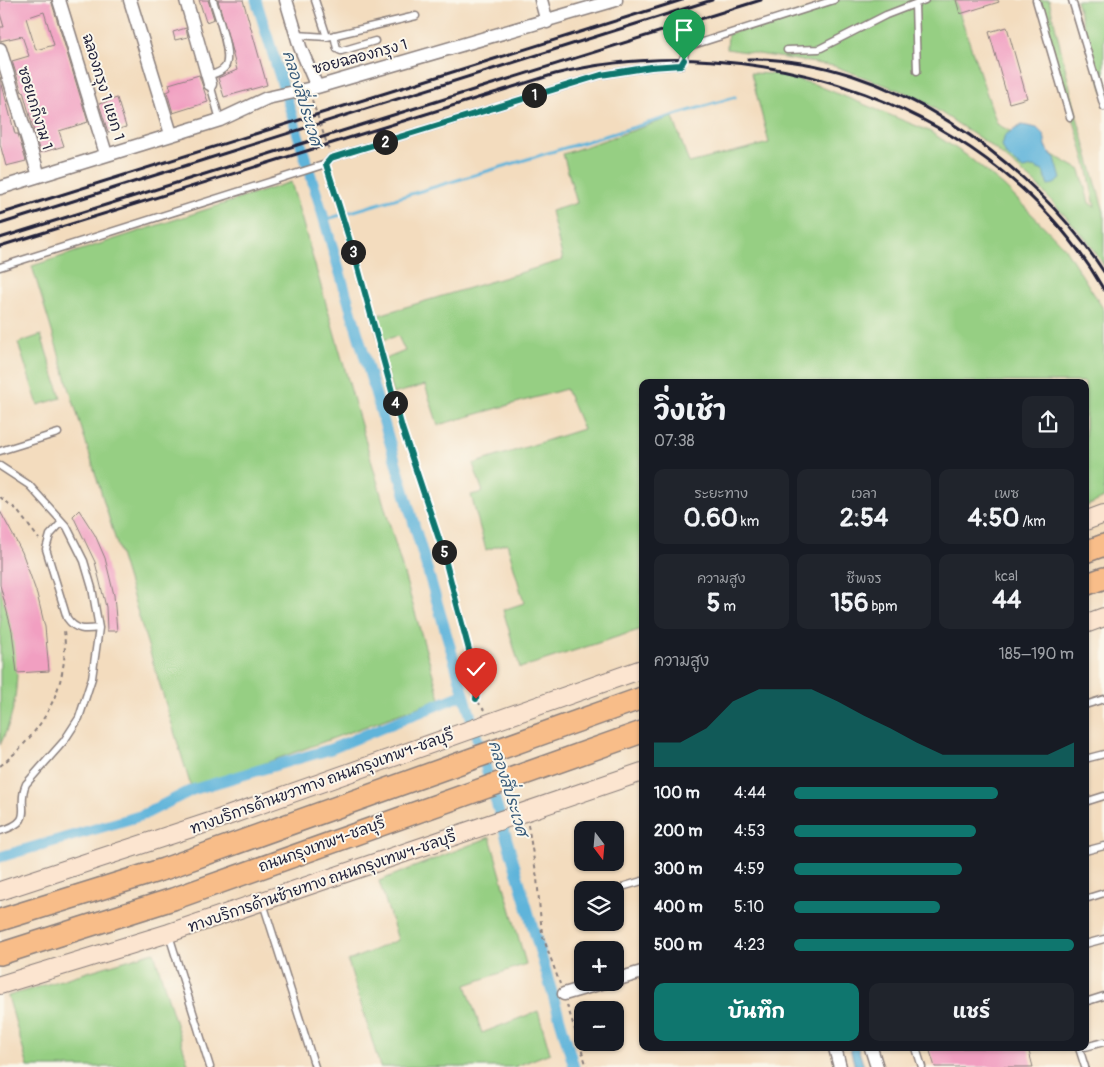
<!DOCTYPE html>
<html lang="th">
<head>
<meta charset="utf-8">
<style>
	:root { --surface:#171b24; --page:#20242c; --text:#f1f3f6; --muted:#9ea1a6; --accent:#0f766e }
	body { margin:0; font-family:Pangolin,"Playpen Sans Thai",sans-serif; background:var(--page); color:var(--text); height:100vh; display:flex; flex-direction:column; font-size:19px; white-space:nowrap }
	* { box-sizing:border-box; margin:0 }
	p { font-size:16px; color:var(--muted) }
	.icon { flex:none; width:28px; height:28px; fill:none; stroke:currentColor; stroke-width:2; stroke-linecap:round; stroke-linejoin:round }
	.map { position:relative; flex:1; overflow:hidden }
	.side { position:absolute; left:639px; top:379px; width:450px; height:672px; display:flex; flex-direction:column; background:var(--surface); border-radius:10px; box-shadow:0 1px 4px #0004 }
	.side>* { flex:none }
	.needle { width:32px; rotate:164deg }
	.buttons { position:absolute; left:574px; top:821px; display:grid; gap:10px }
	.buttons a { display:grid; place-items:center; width:50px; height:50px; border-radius:10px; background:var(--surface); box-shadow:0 1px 4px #0004; font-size:25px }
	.pin { position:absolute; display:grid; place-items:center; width:42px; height:42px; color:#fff; margin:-51px -21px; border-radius:50% 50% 50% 0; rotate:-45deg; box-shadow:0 0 5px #0007 }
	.pin .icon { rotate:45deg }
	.km { position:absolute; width:25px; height:25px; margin:-12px; border-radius:50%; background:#222; color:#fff; font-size:14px; line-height:25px; text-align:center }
	.round { display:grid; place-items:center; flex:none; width:52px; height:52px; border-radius:10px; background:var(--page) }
	.summary { display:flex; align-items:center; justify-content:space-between; height:85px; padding:0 15px }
	h1 { font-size:28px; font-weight:700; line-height:38px }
	.stats { display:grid; grid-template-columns:repeat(3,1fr); gap:8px; height:85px; padding:5px 15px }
	.stats div { display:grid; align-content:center; border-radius:10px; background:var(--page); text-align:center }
	.stats b { font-size:25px; font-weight:700 }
	.stats small { font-size:14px; font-weight:400 }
	.stats p { font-size:14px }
	.chart { height:140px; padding:10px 15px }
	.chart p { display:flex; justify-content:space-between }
	.chart svg { width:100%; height:90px; margin-top:5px; fill:var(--accent); opacity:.7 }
	.primary-button { display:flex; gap:10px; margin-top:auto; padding:10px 15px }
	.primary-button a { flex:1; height:58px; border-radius:10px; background:var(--accent); color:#fff; font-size:20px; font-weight:700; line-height:58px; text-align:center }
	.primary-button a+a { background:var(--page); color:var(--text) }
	ul { padding:0 15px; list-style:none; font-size:16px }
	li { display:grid; grid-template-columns:80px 60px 1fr; align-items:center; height:38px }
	li i { height:12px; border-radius:6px; background:var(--accent) }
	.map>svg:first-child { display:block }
	.green { fill:#96cf83; stroke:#5c785f }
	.water { fill:#5eb4da; stroke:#406b8a }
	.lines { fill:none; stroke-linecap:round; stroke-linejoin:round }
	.stream { stroke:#5eb4da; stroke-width:3 }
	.canal { stroke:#5eb4da; stroke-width:11 }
	.building { fill:#f19fc1; fill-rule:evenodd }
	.lane-casing { stroke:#8a7f7c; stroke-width:9 }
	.street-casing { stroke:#8a7f7c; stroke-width:15 }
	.secondary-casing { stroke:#8a7f7c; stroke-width:20 }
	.highway-casing { stroke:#8a7f7c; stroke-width:24 }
	.path { stroke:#8a7f7c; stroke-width:2; stroke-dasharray:4 4; stroke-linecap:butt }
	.lane { stroke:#fff; stroke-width:6 }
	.street { stroke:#fff; stroke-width:12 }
	.secondary { stroke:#fce5d0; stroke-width:18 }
	.highway { stroke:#f8bd89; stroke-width:21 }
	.rail { stroke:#22223b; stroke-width:3 }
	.route-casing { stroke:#fff; stroke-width:10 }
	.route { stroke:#0f766e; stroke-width:6 }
	.labels { text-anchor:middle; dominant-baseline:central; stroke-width:4; stroke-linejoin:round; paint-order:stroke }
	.street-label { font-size:15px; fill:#22223b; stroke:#fbf7ec }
	.water-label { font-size:16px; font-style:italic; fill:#3a5c7b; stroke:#fbf7ec }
</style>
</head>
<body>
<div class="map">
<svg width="1104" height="1067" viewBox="0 0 1104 1067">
	<rect width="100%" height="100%" fill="#fbf7ec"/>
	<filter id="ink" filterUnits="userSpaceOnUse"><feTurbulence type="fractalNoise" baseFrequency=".02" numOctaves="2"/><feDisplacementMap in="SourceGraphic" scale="10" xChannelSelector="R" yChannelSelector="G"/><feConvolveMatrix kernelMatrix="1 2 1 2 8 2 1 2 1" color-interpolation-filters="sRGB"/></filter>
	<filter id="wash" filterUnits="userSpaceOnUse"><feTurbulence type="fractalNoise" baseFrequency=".0096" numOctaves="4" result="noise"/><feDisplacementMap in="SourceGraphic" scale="20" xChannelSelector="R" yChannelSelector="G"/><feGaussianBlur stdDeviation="1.12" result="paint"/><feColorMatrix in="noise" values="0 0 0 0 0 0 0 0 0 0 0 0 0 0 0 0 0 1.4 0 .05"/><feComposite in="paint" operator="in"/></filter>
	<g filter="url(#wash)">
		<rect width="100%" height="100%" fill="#f3dcbe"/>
		<path class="green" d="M840,0H955L997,124L1080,170L1089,203L1095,207L1087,166L1039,0H1049L1077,117L1104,212V266L1088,241L1036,184L990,145L917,97L834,66L727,49L728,34Z
			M1076,0H1104V94Z
			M751,73L774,74L814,84L929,131L966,155L1005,187L1064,247L1104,310V498L1085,507V382H642V629L520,668L503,610L524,603L507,543L486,550L471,495L483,492L473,464L583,429L566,389L438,425L425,385L393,394L383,360L405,351L398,336L379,341L372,317L563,260L551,211L577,203L563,154L673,117L689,163L769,143Z
			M291,182L440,699L192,790L32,266Z
			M41,335L61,398L38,405L18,343Z
			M0,585C20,636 25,696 0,745Z
			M490,837L526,964L466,985L482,1033L538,1011L550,1053L514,1067H380L348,961L398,940L379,881Z
			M154,952L189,1067H28L8,996Z"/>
		<path class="water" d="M1022,125L1037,128L1044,135L1047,150L1055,158L1061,179L1054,184L1048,185L1043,171L1033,167L1023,169L1006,155L1002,146L1005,135Z
			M850,1048H858L864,1067H855Z"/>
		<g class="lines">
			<path class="stream" d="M324,220L735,97"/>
			<path class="canal" d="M256,0L319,202L574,1067
				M0,857L143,815L192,790L331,749L464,694"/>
		</g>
		<g id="blocks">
			<path class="building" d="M0,0H51L88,122L59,131L64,146L40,153L23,91L22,92L12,61L29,56L22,36L0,41V27H4L0,14ZM44,12L54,45L36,50L26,18Z
				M199,0H208L214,19L206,22Z
				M218,0H243L267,85L224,97L218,78L237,70Z
				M956,0H998L999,2L960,14Z
				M1007,27L1027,98L1009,103L989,32Z
				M186,28L188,37L175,40L173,32Z
				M199,75L208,102L173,113L167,92L171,90L169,84Z
				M0,77L15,134H18L26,161L6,166L0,144Z
				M117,98L126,127L108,132L99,104Z
				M79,510L95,535L105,558L114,595L117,631H107L106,607L95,562L73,516Z
				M0,511L22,552L37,594L45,627L49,671L17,673L12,631L0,585Z
				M929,1048H1028L1033,1067H935Z"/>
		</g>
	</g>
	<g filter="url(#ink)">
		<use href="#blocks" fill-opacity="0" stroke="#8a7f7c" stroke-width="1"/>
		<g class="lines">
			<g class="lane-casing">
				<path id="lane" d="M315,0L327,37
					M1036,0L1070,117
					M1072,0L1104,107
					M915,4L917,71
					M297,35L327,37L416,16
					M334,35L337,49L341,51L375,41
					M787,50L819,49L886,15L925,0
					M207,76C213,74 221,73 225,67C233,55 217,14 213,0
					M210,84L220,120
					M0,267L326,164L331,158L601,75L651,67L681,65L687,47L834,0
					M0,451L58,433
					M0,466L29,485L67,527L84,561L92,588L99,628L92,678L79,718L64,741L26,784C15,808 38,820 0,831
					M62,522L50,535L46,549L67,618C76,631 85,630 99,628
					M1085,705L1104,699
					M1085,759L1104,754
					M1085,802L1104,796
					M1085,851L1104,846
					M625,886L642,881
					M1085,899L1104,893
					M263,903L315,1067
					M169,935L210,1067
					M1085,944L1104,939
					M1085,1002L1104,996
					M1085,1047L1104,1042
					M916,1048L922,1067
					M1079,1048L1085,1067"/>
			</g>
			<g class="street-casing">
				<path id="street" d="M59,0L106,154
					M130,0L171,134
					M186,0L210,84
					M286,0L300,47L317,87
					M541,0L547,22
					M0,49L39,176
					M0,188L220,120L267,98L317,87L616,0
					M615,980L642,972
					M564,994L605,982
					M835,1048L840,1067
					M871,1048L877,1067"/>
			</g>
			<g class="secondary-casing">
				<path id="secondary" d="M1085,521L1104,514
					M1085,624L1104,617
					M0,891L216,820L642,669
					M0,985L169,933L642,772"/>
			</g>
			<g class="highway-casing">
				<path id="highway" d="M1085,552L1104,545
					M1085,585L1104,578
					M0,920L164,869L642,698
					M0,954L173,899L642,732"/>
			</g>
			<path class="path" d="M312,100L329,150
				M328,172L357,264L402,428L443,548L478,684L476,699L484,710
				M0,497L16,509L39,539
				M0,766C43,732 70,686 64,630
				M528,825L537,878L542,934L560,984
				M567,1005L587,1067"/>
			<use href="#lane" class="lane"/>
			<use href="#street" class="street"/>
			<use href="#secondary" class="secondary"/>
			<use href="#highway" class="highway"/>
			<path class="rail" d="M748,59C886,56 1031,160 1104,272
				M0,214L682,0
				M0,224L712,0
				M0,238L761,0
				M0,246L555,74C756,24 998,105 1104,290"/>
		</g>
	</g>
	<g class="lines" filter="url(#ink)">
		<g class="route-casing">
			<path id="route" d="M476,699L478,684L442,548L402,428L357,264L326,164L331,158L601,75L651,67L681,65L684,60"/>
		</g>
		<use href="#route" class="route"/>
	</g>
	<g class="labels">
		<g class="street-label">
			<text transform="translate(360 57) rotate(-15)">ซอยฉลองกรุง 1</text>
			<text transform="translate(103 87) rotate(73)">ฉลองกรุง 1 แยก 1</text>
			<text transform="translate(35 108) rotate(73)">ซอยเกกีงาม 1</text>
			<text transform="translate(322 782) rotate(-20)">ทางบริการด้านขวาทาง ถนนกรุงเทพฯ-ชลบุรี</text>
			<text transform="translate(322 845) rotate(-20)">ถนนกรุงเทพฯ-ชลบุรี</text>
			<text transform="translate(322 882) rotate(-19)">ทางบริการด้านซ้ายทาง ถนนกรุงเทพฯ-ชลบุรี</text>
		</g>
		<g class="water-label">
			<text transform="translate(302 98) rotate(73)">คลองสี่ประเวศ</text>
			<text transform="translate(508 788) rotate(73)">คลองสี่ประเวศ</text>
		</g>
	</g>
</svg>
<div class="buttons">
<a><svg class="needle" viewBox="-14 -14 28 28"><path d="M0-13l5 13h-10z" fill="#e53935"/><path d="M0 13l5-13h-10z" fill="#9ea1a6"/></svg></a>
<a><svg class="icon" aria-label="layers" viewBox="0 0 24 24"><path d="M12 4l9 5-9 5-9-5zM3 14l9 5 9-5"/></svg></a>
<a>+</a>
<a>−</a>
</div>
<div class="pin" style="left:684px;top:60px;background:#1e9e55"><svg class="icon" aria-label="arrive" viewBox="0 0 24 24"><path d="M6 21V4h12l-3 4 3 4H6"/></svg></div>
<div class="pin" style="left:476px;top:699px;background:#d93025"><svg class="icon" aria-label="check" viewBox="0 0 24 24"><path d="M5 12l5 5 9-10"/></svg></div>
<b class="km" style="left:534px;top:95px">1</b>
<b class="km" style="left:385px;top:142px">2</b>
<b class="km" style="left:353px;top:252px">3</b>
<b class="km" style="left:395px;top:403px">4</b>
<b class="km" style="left:444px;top:552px">5</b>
<section class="side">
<div class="summary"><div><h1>วิ่งเช้า</h1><p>07:38</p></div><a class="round"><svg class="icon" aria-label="share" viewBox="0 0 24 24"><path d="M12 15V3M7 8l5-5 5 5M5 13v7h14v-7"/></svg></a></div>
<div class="stats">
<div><p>ระยะทาง</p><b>0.60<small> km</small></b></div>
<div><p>เวลา</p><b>2:54</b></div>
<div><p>เพซ</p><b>4:50<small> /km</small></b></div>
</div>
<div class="stats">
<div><p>ความสูง</p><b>5<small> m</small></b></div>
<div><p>ชีพจร</p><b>156<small> bpm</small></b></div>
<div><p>kcal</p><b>44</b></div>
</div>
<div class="chart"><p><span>ความสูง</span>185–190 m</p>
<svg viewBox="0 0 160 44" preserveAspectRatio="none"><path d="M0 44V32L10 32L20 25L30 12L40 6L50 6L60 6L70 12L80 19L90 25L100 32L110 38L120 38L130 38L140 38L150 38L160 32V44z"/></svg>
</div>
<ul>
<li><b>100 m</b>4:44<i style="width:73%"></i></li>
<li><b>200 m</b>4:53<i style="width:65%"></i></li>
<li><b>300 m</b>4:59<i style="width:60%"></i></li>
<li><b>400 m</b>5:10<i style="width:52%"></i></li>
<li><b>500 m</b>4:23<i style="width:100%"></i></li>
</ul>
<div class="primary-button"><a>บันทึก</a><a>แชร์</a></div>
</section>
</div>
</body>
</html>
